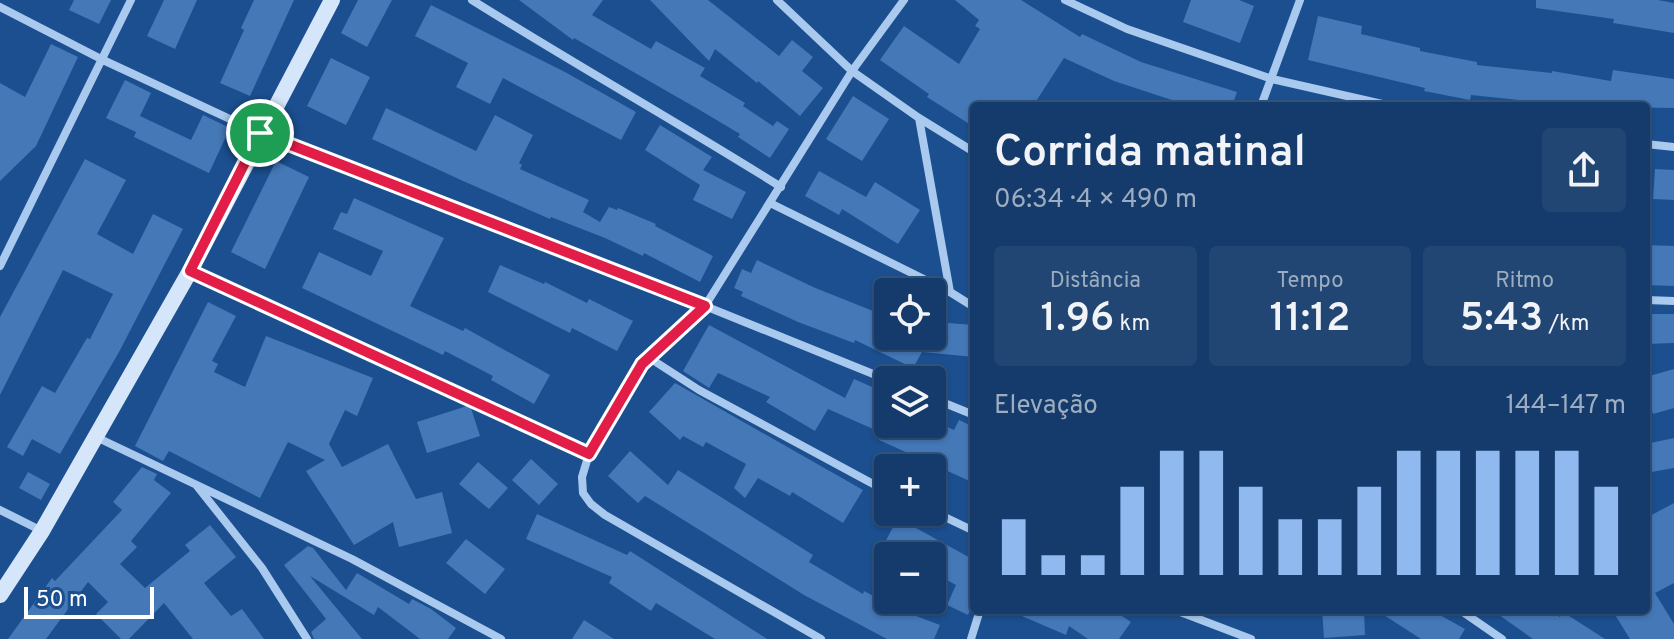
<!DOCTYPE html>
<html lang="pt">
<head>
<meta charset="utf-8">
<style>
	:root { --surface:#143b6b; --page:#214673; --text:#f1f3f6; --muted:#9dadc1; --line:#33557e; --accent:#90b9f0 }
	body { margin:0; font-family:Overpass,sans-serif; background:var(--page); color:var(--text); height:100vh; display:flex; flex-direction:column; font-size:30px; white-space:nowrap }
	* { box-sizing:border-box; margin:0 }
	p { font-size:26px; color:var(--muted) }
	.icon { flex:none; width:44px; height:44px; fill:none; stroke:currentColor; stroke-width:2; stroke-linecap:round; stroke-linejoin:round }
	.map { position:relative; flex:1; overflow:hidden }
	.panel { position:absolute; left:970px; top:102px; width:680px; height:512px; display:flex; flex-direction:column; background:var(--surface); border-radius:8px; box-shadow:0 2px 6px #0004,0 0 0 2px var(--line) }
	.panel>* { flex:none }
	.tools { position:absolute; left:874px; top:278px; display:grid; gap:16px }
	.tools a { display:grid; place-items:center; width:72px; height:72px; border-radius:8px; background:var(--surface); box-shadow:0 2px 6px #0004,0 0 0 2px var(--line); font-size:40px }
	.scale { position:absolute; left:24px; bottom:20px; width:130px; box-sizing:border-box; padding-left:8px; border:4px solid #fff; border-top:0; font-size:22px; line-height:28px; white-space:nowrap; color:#fff; -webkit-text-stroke:6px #1b4f8f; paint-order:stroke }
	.pin { position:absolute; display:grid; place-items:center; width:68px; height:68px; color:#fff; margin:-34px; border:4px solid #fff; border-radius:50%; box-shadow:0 2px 8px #0007 }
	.round { display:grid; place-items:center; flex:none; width:84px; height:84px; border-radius:8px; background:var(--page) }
	.head { display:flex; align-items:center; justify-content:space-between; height:136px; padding:0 24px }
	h1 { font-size:44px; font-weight:600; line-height:60px }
	.figures { display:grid; grid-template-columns:repeat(3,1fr); gap:12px; height:136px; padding:8px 24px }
	.figures div { display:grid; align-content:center; border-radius:8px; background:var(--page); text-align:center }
	.figures b { font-size:40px; font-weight:600 }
	.figures small { font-size:22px; font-weight:400 }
	.figures p { font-size:22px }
	.chart { height:224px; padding:16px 24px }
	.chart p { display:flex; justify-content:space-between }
	.chart svg { width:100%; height:144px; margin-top:8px; stroke:var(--accent); stroke-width:6 }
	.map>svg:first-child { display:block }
	.building { fill:#4478b7 }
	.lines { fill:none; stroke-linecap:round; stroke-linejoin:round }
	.street { stroke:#a9c9ee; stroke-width:8 }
	.secondary { stroke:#d6e6fa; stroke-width:16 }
	.route-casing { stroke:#fff; stroke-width:16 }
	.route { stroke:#e11d48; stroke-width:10 }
</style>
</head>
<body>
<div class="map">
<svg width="1674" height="639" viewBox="0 0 1674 639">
	<rect width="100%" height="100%" fill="#1b4f8f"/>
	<path class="building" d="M74,0H111L99,24L69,10Z
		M164,0H197L175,49L147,36Z
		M254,0H294L250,96L220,83L244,30L241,28Z
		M358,0H392L367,47L341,33Z
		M519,0H603L592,15L651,49L656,41L705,68L700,76L745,103L743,106L773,126L777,121L789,129L770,158L738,137L740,134L698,109L574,38L573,40Z
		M650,0H708L779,56L792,40L813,57L802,71L823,88L800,116L758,81L757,83L715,49L709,61Z
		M955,0H1021L1080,37L1082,34L1141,62L1237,92L1232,106H1190L1114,81L1064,58L1033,106H974V127L927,97L929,94L880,60L904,26L959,64L980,29L975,26L979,20Z
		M1191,0H1239L1254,6L1240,43L1183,22Z
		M1536,0H1658L1674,3V33L1613,23L1614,19L1536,8Z
		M431,5L565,72L636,112L621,140L503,78L490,104L456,87L468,63L415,36Z
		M1318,16L1362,26L1361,34L1420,48V51L1477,62V65L1552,73V71L1611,81L1613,70L1674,79V108L1546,106L1547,103L1471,95L1470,100L1424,91L1425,88L1308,60Z
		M51,44L78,57L36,146L0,181V83L25,97Z
		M331,58L370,77L346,125L307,106Z
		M125,80L151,93L140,116L191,140L203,115L230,128L209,173L134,137L136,132L106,118Z
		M853,96L889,119L862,161L826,139Z
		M386,108L476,151L495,115L533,135L519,163L522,165L520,169L589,200L583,212L600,222L609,207L617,210L618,208L656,224L655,226L713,256L700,282L644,253L643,256L605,238L551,217L550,219L463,181L372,139Z
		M660,125L712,157L703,170L746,192L732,219L693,200L700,185L645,150Z
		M85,159L126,180L97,234L133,254L153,214L183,229L119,352L60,454L32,439L23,456L7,447L42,386L55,393L87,338L90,339L113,294L63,270L0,395V317Z
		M276,161L309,177L265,269L231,252Z
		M1655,169L1674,170V200L1653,199Z
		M819,171L866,197L875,182L920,210L898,244L842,209L839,215L805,196Z
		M354,198L444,238L410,306L463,331L465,328L550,375L534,404L491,380L493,376L445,351L443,355L302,288L319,252L371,276L383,251L333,229L341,212L347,214Z
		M1646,245L1674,246V286L1646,285Z
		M757,260L813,287L873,311L876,304L888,310V336H934L935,322L974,325V357L922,352L913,368L855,340L854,343L798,322L741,296L743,292L734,288L742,269L751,273Z
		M500,265L544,284L545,282L587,303L589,299L633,321L617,351L572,328L570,333L488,292Z
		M208,302L236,316L212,361L218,364L214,372L245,387L266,336L373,378L357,416L345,410L329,444L342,467L388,444L416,499L442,492L452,533L399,547L393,522L354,545L306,471L325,460L288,442L260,498L169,451L163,461L135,446Z
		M1646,314H1674V343L1646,344Z
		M709,325L845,398L854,379L888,394V424H932V420L954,430L959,420L974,427V483L879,440L882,433L828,409L815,431L766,402L770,397L718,373L709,388L703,384L683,371Z
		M1674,369V408L1653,414L1646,390V377Z
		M675,383L863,490L843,523L792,492L790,496L758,478L745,498L734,488L746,464L706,442L703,447L683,436L680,440L649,412Z
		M467,406L471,408L480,436L427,453L417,422Z
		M1674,438V468L1646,473V444Z
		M630,451L668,485L678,470L813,555L809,562L863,594L864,591L903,611L940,625L934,639H887L804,595L645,496L638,503L608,476Z
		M531,459L558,484L539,505L512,480Z
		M478,462L508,488L489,509L459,484Z
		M142,467L157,474L154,480L171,493L131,541L137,547L120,564L145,588L190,551L185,545L210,525L236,557L204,583L231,616L242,609L264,639H193L164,603L129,639H121L96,614L108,602L88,582L46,639H8L52,578L55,581L122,510L113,502Z
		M28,472L50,484L41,500L19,488Z
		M1674,503V583L1655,593L1674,624V639H1630L1612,610H1646V518Z
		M537,514L627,555L630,551L767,639H715L656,603L651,611L609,583L612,577L526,539Z
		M898,518L974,560V601L968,615L947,605L956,585L932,572V556H911L885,542Z
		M466,539L505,569L485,594L446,563Z
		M308,546L313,548L346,590L357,573L409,604L412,599L431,609L456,628L448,639H420L378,607L374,615L310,576L362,639H314L311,632L326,619L284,565Z
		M1008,610H1113L1131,622L1119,639H1088L1069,626L1066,635Z
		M1322,610H1364L1365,635L1324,638Z
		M1376,610H1431L1465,629L1459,639H1421Z
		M1492,610H1550L1560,617L1563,612L1605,639H1533Z
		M584,620L614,639H572Z"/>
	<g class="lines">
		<path class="street" d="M472,0C574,64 679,123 781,187
			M777,0L852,71L919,118L974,152
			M1065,0L1127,29L1272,79L1391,106
			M0,7L103,60L260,133L705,306L888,380
			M1261,106L1300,0
			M919,118L950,292
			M1646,144L1674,147
			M770,203L950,292L974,307
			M0,266L131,0
			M190,271L589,454
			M1646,300L1674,301
			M648,357L699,390L888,492
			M932,398L974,415
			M96,437L352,559L501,639
			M197,486L262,568L307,639
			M0,510L42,531
			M932,511L974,531
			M1175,610L1251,639
			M1460,610L1502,639
			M821,639L605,515L591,504L583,493L582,477L589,454L633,376L657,348L705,306L852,71L904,0
			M971,639L980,610"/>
		<path class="secondary" d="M0,595L42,531L190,271L332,0"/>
	</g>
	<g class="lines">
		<g class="route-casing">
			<path id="route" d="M260,133L705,306L642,364L589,454L190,271Z"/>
		</g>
		<use href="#route" class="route"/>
	</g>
</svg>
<div class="tools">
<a><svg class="icon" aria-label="locate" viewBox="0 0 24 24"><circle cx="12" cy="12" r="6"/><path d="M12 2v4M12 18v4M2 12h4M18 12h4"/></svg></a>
<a><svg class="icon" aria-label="layers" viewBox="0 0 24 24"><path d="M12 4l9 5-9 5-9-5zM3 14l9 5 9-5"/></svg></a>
<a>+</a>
<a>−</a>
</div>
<div class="scale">50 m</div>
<div class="pin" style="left:260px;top:133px;background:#1e9e55"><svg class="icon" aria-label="arrive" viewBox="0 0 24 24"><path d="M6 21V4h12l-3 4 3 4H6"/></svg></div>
<section class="panel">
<div class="head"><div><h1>Corrida matinal</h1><p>06:34 · 4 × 490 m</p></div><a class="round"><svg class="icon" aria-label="share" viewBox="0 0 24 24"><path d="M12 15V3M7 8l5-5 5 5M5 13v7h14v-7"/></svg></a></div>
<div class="figures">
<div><p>Distância</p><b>1.96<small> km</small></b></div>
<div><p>Tempo</p><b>11:12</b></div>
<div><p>Ritmo</p><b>5:43<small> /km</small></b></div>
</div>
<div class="chart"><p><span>Elevação</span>144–147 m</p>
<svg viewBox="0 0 160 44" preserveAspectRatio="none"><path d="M5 44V27M15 44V38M25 44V38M35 44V17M45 44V6M55 44V6M65 44V17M75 44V27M85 44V27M95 44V17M105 44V6M115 44V6M125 44V6M135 44V6M145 44V6M155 44V17"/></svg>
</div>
</section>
</div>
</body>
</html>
